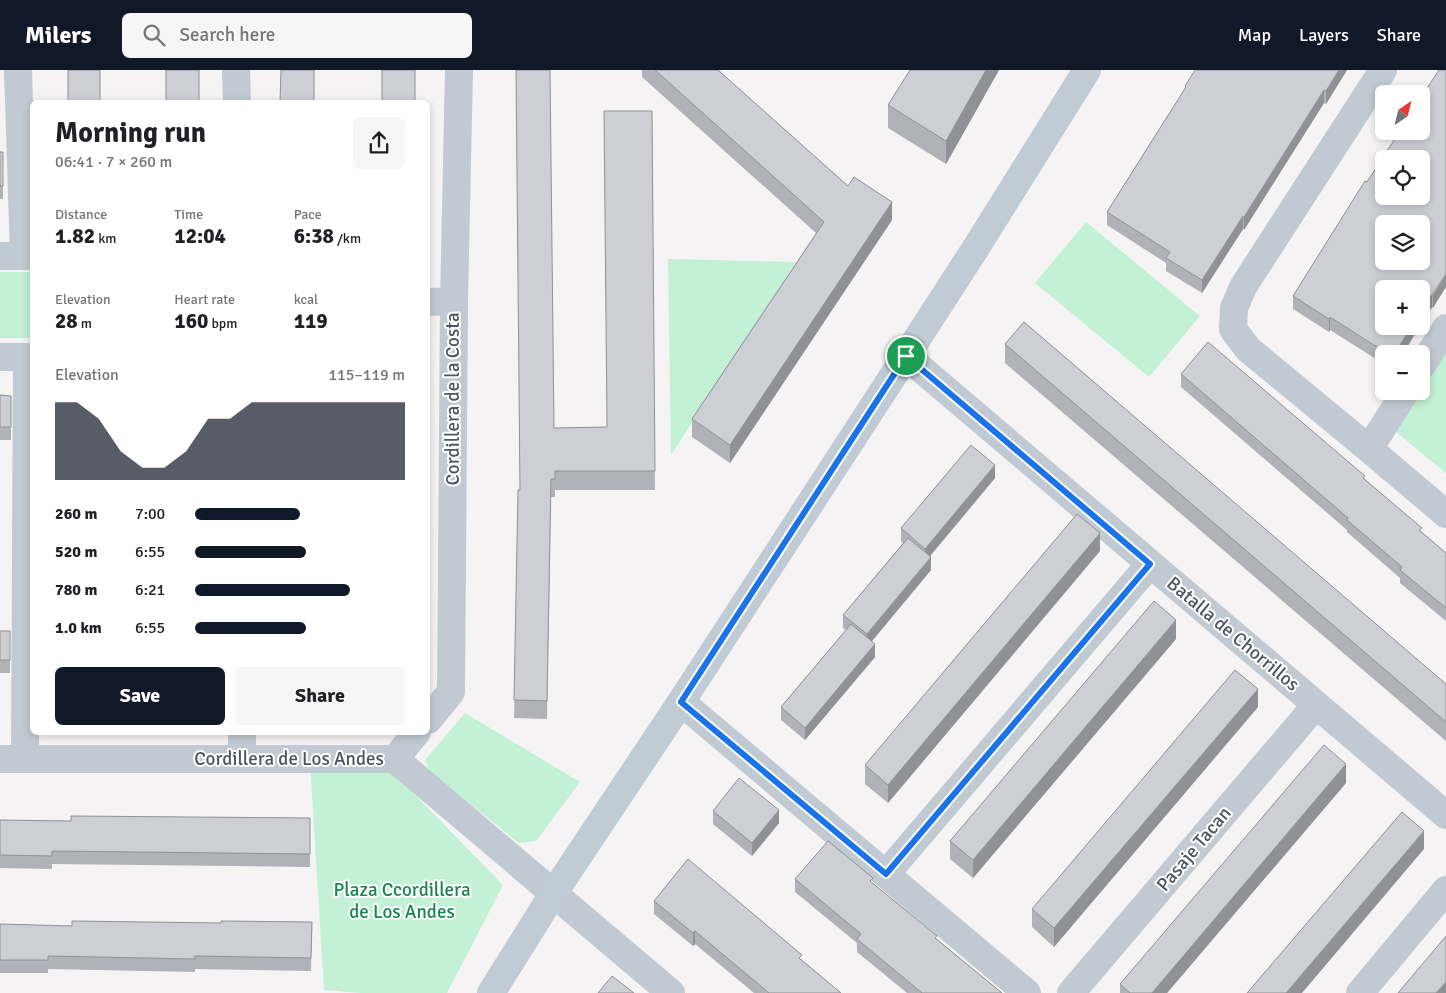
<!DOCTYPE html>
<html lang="en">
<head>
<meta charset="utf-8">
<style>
	:root { --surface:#fff; --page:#f6f6f6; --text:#202124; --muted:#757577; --accent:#111827 }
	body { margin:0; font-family:Signika,sans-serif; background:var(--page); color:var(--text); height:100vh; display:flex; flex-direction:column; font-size:19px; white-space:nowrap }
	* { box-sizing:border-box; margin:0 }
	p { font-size:16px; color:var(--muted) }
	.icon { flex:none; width:28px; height:28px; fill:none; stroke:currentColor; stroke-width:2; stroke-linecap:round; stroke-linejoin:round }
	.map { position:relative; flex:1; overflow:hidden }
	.details { position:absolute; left:30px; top:30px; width:400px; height:635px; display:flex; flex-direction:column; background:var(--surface); border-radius:8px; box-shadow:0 2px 8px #0003 }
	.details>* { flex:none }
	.needle { width:32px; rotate:35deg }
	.controls { position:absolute; left:1375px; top:15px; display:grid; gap:10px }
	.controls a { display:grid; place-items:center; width:55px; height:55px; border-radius:8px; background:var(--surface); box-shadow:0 2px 8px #0003; font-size:25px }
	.pin { position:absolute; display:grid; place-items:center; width:42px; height:42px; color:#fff; margin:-21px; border:2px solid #fff; border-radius:50%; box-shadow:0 1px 5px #0007 }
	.round { display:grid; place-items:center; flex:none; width:52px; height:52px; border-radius:8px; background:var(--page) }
	.headline { display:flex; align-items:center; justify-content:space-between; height:85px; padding:0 25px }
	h1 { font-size:28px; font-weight:700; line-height:38px }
	.figures { display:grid; grid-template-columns:repeat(3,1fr); gap:8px; height:85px; padding:5px 25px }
	.figures div { display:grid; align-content:center }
	.figures b { font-size:21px; font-weight:700 }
	.figures small { font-size:14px; font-weight:400 }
	.figures p { font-size:14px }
	.chart { height:140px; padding:10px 25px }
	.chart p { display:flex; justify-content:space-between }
	.chart svg { width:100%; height:90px; margin-top:5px; fill:var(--accent); opacity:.7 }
	.primary-button { display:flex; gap:10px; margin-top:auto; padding:10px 25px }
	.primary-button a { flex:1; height:58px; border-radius:8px; background:var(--accent); color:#fff; font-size:20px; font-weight:700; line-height:58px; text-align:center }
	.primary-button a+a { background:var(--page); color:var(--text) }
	ul { padding:0 25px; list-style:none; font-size:16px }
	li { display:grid; grid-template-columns:80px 60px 1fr; align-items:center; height:38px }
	li i { height:12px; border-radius:6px; background:var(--accent) }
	header { display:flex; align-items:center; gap:30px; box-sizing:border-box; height:70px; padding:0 25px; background:var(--accent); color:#fff }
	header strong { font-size:24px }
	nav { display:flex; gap:28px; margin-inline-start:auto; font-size:18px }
	.search { width:350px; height:45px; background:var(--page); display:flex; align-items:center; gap:12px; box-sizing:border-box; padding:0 18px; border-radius:8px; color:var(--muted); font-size:19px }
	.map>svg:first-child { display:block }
	.green { fill:#c3f1d5 }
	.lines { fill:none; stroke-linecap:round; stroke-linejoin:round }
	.street { stroke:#c1cad2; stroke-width:28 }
	.secondary { stroke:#c1cbd6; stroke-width:28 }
	.wall { fill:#b0b2b7 }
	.shaded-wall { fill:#909195 }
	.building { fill:#cdcfd5; stroke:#909195; fill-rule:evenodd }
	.route-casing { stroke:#fff; stroke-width:10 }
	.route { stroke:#1a73e8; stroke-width:6 }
	.labels { text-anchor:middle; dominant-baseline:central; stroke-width:4; stroke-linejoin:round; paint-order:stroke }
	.street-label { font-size:19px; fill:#4a5661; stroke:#fff }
	.park-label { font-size:19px; fill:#17864f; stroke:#fff }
</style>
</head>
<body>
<header>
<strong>Milers</strong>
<div class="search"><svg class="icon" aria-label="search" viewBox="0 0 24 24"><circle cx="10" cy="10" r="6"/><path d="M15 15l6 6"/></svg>Search here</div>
<nav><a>Map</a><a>Layers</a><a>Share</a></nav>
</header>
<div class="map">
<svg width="1446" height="923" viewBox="0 0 1446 923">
	<rect width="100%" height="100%" fill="#f5f3f3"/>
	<path class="green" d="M1086,152L1200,246L1149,307L1035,213Z
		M668,189L796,192L671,385Z
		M0,202H32V268H0Z
		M1446,284V403L1396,362Z
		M465,643L580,712L536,771L519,773L430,702L425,690Z
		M310,692L385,694L503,815L447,923H361L324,920Z"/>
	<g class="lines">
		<path class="street" d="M18,0L24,186
			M236,0L237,32
			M1383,0L1243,217L1234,238L1233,259L1248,279L1369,379L1446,444
			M0,186H32
			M428,232L454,231
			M906,286L1446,745
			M0,287H32
			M1421,297L1446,258
			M1369,379L1406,321
			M681,632L1027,923
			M428,650L451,622L454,231L459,0
			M0,689H395L671,923
			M25,689L27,287
			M242,689V662
			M395,689L417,662
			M886,804L1150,494
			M1071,923L1316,635
			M1360,923L1446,820"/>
		<path class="secondary" d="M491,923L553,824L681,632L906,286L977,176L1087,0"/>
	</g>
	<path class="wall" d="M642,0H718L848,116L892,150L730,393L692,367V349L816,163L642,7Z
		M999,0L946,94L888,58V35Z
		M1347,0L1326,34L1324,33L1244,160L1243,159L1202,223L1166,201V193L1107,155V142L1185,19V16Z
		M1439,0L1433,238L1432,237L1421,254V219L1403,284H1384V294L1330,260L1329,262L1293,239V226L1367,112Z
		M652,41L655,420H555V427H551L547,649L514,648L520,420L554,358L607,357Z
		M0,82H3V129H0Z
		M1005,274L1446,614V671L1005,293Z
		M1181,304L1365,409L1422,462L1446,483V551L1400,513V508L1347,462V460L1181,317Z
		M0,325L11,326V370H0Z
		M995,408L930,486L931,500L872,571L875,587L805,670L781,650V637L846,560L843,558V545L903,473L901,471V458Z
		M1100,481L888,733L865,714V695Z
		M0,561H10V603H0Z
		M1176,569L973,808L950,789V771Z
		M1258,637L1054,877L1032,857V839Z
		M1346,713L1167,923H1120V914Z
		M713,741L779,753L752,786L713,754Z
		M310,748V797L52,794V799L0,798V750L71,751Z
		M795,809L873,813L937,869L1002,923H907L857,882V873L795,822Z
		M654,831L802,890L841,923H754L695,874L693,876L654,844Z
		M312,852L311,901L195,899V902L48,899V903H0V854L72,856Z"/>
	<path class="shaded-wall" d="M986,0H999L946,94V71Z
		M1339,0H1347L1326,34V21Z
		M1324,20V33L1244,160V147Z
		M892,132V150L730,393V375Z
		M1243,146V159L1202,223V210Z
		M1446,204V217L1433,238V225Z
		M1432,224V237L1421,254V241Z
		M1330,247V260L1329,262V249Z
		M1412,256H1420L1403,284H1394Z
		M995,395V408L925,492V479Z
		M1100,463V481L888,733V715Z
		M931,487V500L867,577V564Z
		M1176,550V569L973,808V790Z
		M875,574V587L805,670V658Z
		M1258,619V637L1054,877V858Z
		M1346,694V713L1167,923H1152Z
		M779,740V753L752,786V773Z
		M1424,761V779L1302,923H1286Z
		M695,861V874L693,876V863Z
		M1446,912V923H1436Z"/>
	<path class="building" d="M68,0H100V32H68Z
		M166,0H199V32H166Z
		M281,0H314V32H280Z
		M382,0H415V32H382Z
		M516,0H550L554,358L607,357L604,41H652L655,401H555V409H551L547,631L514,630L518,420H520Z
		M655,0H718L848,116L854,107L892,132L730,375L692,349L824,152Z
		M910,0H986L946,71L888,35Z
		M1195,0H1339L1326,21L1324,20L1244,147L1243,146L1202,210L1166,188L1170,182L1107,142L1186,17L1185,16Z
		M1439,0H1446V204L1421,241V219H1384V256H1412L1394,284H1388L1330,247L1329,249L1293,226L1365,111L1367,112L1400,61H1421V27ZM1384,89H1421V126H1384ZM1384,154H1421V191H1384Z
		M0,82H3V116H0Z
		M1024,252L1446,614V652L1005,274Z
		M1208,272L1365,406L1363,408L1422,458L1419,460L1446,483V538L1400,500L1402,497L1347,450L1348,448L1181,304Z
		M0,325L11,326V357H0Z
		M971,375L995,395L925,479L901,458Z
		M1077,444L1100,463L888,715L865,695Z
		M908,468L931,487L867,564L843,545Z
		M1154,531L1176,550L973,790L950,771Z
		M851,554L875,574L805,658L781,637Z
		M0,561H10V590H0Z
		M1235,600L1258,619L1054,858L1032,839Z
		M1324,675L1346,694L1152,923H1130L1120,914Z
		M739,708L779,740L752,773L713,741Z
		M1402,742L1424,761L1286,923H1247Z
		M71,746L310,748V784L52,781V786L0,785V750L71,751Z
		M828,771L873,808L870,811L937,866L935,868L1002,923H922L857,869L861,864L795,809Z
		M688,789L802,885L799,888L841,923H769L695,861L693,863L654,831Z
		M72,851L221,853V851L312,852L311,888L195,886V889L48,886V890H0V854L72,856Z
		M1446,866V912L1436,923H1398Z
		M612,906L634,923H598Z"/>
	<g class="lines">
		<g class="route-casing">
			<path id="route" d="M906,286L1150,494L886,804L681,632Z"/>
		</g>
		<use href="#route" class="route"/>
	</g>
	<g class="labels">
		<g class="street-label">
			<text transform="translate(453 329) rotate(-90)">Cordillera de la Costa</text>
			<text transform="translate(1233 564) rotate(40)">Batalla de Chorrillos</text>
			<text x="289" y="689">Cordillera de Los Andes</text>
			<text transform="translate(1194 779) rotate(-50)">Pasaje Tacan</text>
		</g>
		<g class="park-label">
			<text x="402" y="820">Plaza Ccordillera<tspan x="402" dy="22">de Los Andes</tspan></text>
		</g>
	</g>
</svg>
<div class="controls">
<a><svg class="needle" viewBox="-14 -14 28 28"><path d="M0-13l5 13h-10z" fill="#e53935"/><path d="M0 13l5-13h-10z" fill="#757577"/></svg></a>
<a><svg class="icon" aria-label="locate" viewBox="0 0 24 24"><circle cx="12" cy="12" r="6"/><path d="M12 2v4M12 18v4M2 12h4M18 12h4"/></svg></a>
<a><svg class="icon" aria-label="layers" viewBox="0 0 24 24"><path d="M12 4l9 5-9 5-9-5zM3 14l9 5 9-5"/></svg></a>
<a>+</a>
<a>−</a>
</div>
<div class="pin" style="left:906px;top:286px;background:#1e9e55"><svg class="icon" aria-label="arrive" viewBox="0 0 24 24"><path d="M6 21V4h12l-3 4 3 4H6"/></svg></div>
<section class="details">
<div class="headline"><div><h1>Morning run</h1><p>06:41 · 7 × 260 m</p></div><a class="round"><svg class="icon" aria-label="share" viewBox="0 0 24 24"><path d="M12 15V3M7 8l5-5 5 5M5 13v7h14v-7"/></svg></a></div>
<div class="figures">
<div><p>Distance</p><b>1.82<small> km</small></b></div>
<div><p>Time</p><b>12:04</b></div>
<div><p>Pace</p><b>6:38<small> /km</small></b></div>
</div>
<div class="figures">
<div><p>Elevation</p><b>28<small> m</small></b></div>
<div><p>Heart rate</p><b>160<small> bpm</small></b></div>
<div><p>kcal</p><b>119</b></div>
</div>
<div class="chart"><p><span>Elevation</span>115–119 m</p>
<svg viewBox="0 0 160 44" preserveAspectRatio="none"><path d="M0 44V6L10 6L20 14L30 30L40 38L50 38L60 30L70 14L80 14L90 6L100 6L110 6L120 6L130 6L140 6L150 6L160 6V44z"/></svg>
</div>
<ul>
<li><b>260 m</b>7:00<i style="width:50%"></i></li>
<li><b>520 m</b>6:55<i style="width:53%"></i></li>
<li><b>780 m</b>6:21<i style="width:74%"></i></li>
<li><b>1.0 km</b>6:55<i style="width:53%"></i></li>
</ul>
<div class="primary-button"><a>Save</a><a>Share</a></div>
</section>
</div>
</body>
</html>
